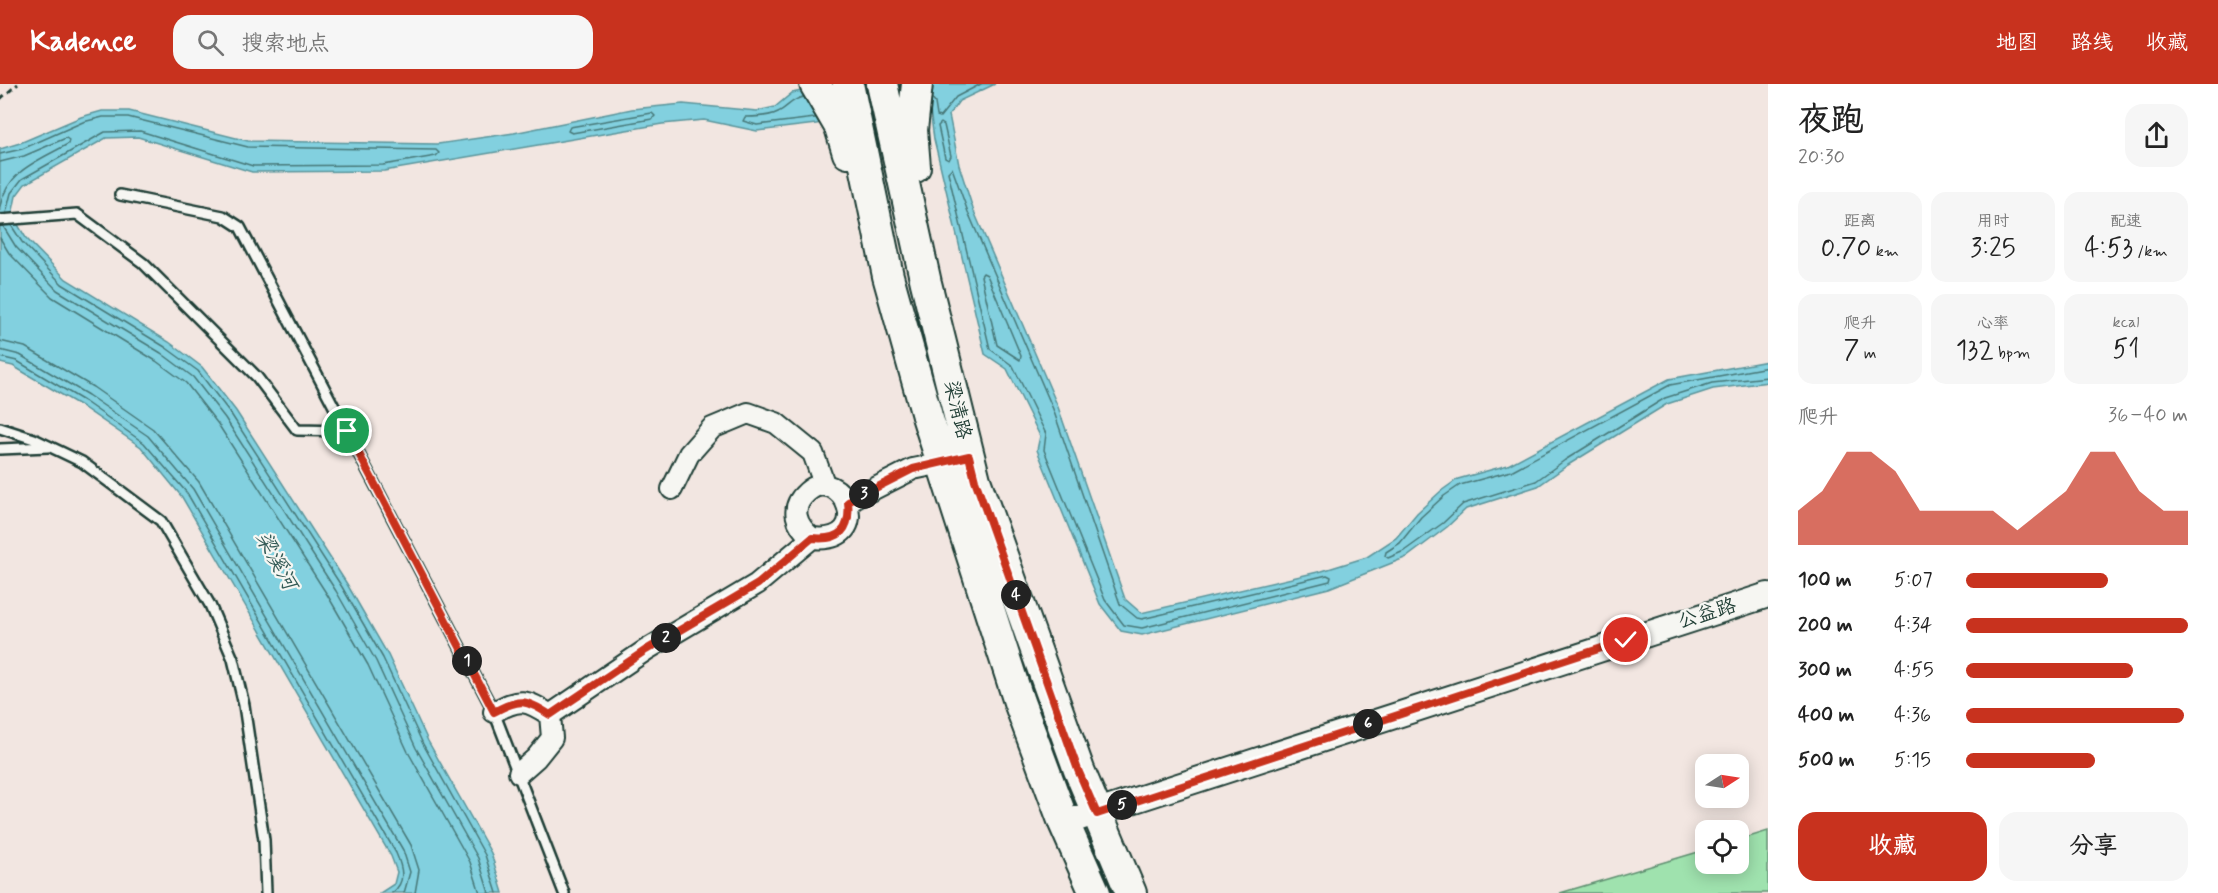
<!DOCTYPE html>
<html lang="zh">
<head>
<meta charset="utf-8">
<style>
	:root { --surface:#fff; --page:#f6f6f6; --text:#222; --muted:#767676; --accent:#c8321e }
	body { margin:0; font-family:Mynerve,"LXGW WenKai TC",sans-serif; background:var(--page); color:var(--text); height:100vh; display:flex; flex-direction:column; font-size:22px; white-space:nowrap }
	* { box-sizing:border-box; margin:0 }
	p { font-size:20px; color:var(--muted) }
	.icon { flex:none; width:33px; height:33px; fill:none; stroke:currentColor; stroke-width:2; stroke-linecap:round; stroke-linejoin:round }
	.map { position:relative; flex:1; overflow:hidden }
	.sheet { display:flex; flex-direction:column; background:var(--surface); width:450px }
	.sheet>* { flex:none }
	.needle { width:39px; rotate:78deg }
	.fabs { position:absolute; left:1695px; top:670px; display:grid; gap:12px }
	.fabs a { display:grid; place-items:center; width:54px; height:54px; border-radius:12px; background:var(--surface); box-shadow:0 3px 15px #0003; font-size:30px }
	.pin { position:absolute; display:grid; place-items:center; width:51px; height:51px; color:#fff; margin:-26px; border:3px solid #fff; border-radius:50%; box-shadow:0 2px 6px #0007 }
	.km { position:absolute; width:30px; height:30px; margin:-15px; border-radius:50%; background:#222; color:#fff; font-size:16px; line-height:30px; text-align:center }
	.round { display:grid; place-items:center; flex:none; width:63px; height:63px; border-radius:18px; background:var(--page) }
	.head { display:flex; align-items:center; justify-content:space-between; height:102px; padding:0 30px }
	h1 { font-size:33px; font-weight:600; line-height:45px }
	.stats { display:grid; grid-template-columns:repeat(3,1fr); gap:9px; height:102px; padding:6px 30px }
	.stats div { display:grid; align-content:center; border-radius:15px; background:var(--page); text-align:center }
	.stats b { font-size:26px; font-weight:600 }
	.stats small { font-size:16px; font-weight:400 }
	.stats p { font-size:16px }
	.chart { height:168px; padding:12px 30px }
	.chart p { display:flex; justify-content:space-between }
	.chart svg { width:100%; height:108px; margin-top:6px; fill:var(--accent); opacity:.7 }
	.action { display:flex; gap:12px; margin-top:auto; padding:12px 30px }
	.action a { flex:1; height:69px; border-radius:18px; background:var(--accent); color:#fff; font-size:24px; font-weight:600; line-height:69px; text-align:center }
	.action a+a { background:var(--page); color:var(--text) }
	ul { padding:0 30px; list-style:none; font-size:20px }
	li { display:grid; grid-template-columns:96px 72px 1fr; align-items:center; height:45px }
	li i { height:15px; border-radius:8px; background:var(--accent) }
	header { display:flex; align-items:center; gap:36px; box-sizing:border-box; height:84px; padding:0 30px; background:var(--accent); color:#fff }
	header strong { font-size:28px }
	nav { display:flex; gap:33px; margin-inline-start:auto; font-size:21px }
	.search { width:420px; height:54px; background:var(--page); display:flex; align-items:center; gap:15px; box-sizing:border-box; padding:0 21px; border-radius:18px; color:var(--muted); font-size:22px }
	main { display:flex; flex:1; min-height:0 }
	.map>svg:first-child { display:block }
	.green { fill:#9fe2ae; stroke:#5f9071; stroke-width:1.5 }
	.water { fill:#82d0df; stroke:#5a959b; stroke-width:1.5 }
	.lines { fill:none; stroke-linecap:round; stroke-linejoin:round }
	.shore { stroke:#477878; stroke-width:1.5 }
	.service-casing { stroke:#1f3d34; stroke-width:14 }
	.minor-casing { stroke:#1f3d34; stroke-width:24 }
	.tertiary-casing { stroke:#1f3d34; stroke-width:28 }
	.primary-casing { stroke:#1f3d34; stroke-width:34 }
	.path { stroke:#1f3d34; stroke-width:3; stroke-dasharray:6 4.5; stroke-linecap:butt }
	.service { stroke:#f6f6f2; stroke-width:9 }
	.minor { stroke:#f6f6f2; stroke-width:20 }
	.tertiary { stroke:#f6f6f2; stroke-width:24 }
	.primary { stroke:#f6f6f2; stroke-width:30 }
	.route-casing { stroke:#fff; stroke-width:12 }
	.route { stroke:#c8321e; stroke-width:8 }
	.labels { text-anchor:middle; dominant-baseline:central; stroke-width:4.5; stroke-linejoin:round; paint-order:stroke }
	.street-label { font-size:20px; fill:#1f3d34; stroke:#f6f6f2 }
	.water-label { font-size:21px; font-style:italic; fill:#335a56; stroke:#f6f6f2 }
</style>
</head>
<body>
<header>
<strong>Kadence</strong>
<div class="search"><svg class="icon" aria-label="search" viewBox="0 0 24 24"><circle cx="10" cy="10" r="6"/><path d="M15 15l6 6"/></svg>搜索地点</div>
<nav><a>地图</a><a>路线</a><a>收藏</a></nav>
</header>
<main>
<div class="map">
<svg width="1768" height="809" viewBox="0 0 1768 809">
	<rect width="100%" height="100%" fill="#f2e6e1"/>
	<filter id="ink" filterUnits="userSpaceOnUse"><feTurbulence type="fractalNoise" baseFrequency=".0167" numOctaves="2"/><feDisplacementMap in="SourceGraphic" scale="12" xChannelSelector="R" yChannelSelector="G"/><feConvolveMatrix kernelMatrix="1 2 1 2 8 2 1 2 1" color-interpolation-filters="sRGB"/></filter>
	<g filter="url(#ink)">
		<path class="green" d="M1768,747V809H1560L1705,766L1706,780H1738L1739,756Z"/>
		<path class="water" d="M835,0H995L959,17L949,31L959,81L973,125L1058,323L1125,515L1141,529L1322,487L1367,473L1396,454L1417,429L1441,407L1458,395L1508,381L1669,295L1768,277V298L1713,305L1667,320L1568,381L1538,402L1466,425L1447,443L1407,473L1329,504L1142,551L1121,547L1100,520L1037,366L1040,352L1007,285L985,270L934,55L929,19L816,40L757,47L704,36L662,40L384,87L252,88L138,53L106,54L25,100L16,112L12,131L26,154L66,195L169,258L202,283L236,327L347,500L388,571L428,657L491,769L503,809H380L394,800L397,788L391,772L182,413L141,363L81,322L13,282L0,279V65L20,59L81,33L102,27H129L248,57L438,60L514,49L632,25L683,20L757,27L775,23L792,9Z"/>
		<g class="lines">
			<path class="shore" d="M803,13C792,15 788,23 778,28C769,33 755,33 745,33L743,37L757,41L815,34
				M932,15L935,19L937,32L940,33L956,13L981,0
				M652,29L655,32L652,35L572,49L568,47L570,43Z
				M941,39L944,41L951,72L949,76L945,74L938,42Z
				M0,70L22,65L83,38L103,33H128L248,63L436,66L439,69L436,72L383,81L253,82L140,47L105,48L22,95L11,109L6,129
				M0,78L24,72L66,54L69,56L68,60C38,77 8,86 0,122
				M952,84L968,128L1053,325L1120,520L1137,534L1142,535L1327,491L1331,493L1330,497L1142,544L1124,541L1105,516L1044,366L1046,350L1013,282L990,265L948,88Z
				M11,141L22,158L62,200L165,263L198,287L231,330L342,503L383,574L423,660L485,771L497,809
				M3,142L16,163L57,206L161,269L193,293L225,334L336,507L376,577L416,664L478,774L489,809
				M0,154L9,169L52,213L156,277L186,299L218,340L328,512L368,581L408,668L470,778L480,809
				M983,189L987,191L1021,272L1020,276L997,261L981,192Z
				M0,257L25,263L93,303L153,345L199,398L411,761L419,786L415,809
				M0,266L20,271L88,311L148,352L193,405L403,766L410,788L404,809
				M0,273L17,277L84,317L144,359L187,409L396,769C402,783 407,798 392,809
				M1768,283L1670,301L1511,387L1460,401L1444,412L1421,433L1400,459L1386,468L1385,472L1388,474L1404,467L1443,439L1463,420L1536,397L1565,376L1665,314L1712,299L1768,293"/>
			<g class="service-casing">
				<path id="service" d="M120,111L223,132L240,143L494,628L564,809
					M0,136L77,130L143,179L257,293L297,346L347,347
					M0,344L34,355L82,378L161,437L210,521L233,575L244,621L264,756L266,809
					M0,365L48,363"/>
			</g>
			<g class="minor-casing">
				<path id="minor" d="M672,405L689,370L712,344L748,329L776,339L813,369L825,402
					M848,418L913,385L952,377
					M494,628C519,614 526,615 550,631L646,566L757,500L812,454C879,461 841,377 807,408C789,424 796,441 812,454
					M519,689L536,674L552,654L550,631"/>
			</g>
			<g class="tertiary-casing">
				<path id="tertiary" d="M1064,739L1768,511"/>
			</g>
			<g class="primary-casing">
				<path id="primary" d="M815,0L840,43L848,69
					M848,0L888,192L927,332L1019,618L1064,739L1095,809
					M882,0L926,199L975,396L1079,686L1131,809
					M915,83L912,46L917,0"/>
			</g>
			<path class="path" d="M0,15L18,0"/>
			<use href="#service" class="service"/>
			<use href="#minor" class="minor"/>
			<use href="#tertiary" class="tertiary"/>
			<use href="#primary" class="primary"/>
		</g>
	</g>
	<g class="lines" filter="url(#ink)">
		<g class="route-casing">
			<path id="route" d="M347,347L494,628C519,614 526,615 550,631L646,566L758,500L812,454C840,457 851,446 848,418L913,385L969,372L975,396L1078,686L1097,730L1626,556"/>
		</g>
		<use href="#route" class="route"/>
	</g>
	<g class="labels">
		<g class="street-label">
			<text transform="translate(957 326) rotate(76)">梁清路</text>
			<text transform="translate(1707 530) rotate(-17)">公益路</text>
		</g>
		<g class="water-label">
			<text transform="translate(276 477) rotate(61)">梁溪河</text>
		</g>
	</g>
</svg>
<div class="fabs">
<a><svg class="needle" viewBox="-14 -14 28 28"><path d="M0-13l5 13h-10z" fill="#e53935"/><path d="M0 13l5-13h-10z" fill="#767676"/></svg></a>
<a><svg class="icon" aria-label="locate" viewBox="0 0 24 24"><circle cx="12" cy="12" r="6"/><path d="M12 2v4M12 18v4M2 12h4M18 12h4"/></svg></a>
</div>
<div class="pin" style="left:347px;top:347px;background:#1e9e55"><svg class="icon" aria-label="arrive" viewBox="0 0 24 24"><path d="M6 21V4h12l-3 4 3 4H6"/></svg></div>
<div class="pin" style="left:1626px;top:556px;background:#d93025"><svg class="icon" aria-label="check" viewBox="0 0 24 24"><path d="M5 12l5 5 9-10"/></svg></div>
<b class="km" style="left:467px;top:577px">1</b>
<b class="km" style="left:666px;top:554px">2</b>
<b class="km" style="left:864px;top:410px">3</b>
<b class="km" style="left:1016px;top:511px">4</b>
<b class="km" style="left:1122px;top:721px">5</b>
<b class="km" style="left:1368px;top:640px">6</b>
</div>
<section class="sheet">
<div class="head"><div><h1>夜跑</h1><p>20:30</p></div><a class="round"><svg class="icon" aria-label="share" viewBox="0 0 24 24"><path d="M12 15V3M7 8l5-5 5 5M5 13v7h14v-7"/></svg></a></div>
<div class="stats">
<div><p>距离</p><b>0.70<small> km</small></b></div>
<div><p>用时</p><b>3:25</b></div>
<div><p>配速</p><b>4:53<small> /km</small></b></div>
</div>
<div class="stats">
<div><p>爬升</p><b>7<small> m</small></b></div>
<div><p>心率</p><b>132<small> bpm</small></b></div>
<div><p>kcal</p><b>51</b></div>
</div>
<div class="chart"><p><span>爬升</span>36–40 m</p>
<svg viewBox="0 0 160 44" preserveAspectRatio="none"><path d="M0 44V30L10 22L20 6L30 6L40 14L50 30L60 30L70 30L80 30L90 38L100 30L110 22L120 6L130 6L140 22L150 30L160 30V44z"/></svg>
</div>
<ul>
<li><b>100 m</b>5:07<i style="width:64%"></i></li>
<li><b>200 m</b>4:34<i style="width:100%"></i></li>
<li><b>300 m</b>4:55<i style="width:75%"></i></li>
<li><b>400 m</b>4:36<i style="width:98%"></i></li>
<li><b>500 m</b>5:15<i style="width:58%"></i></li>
</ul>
<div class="action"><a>收藏</a><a>分享</a></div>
</section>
</main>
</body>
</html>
